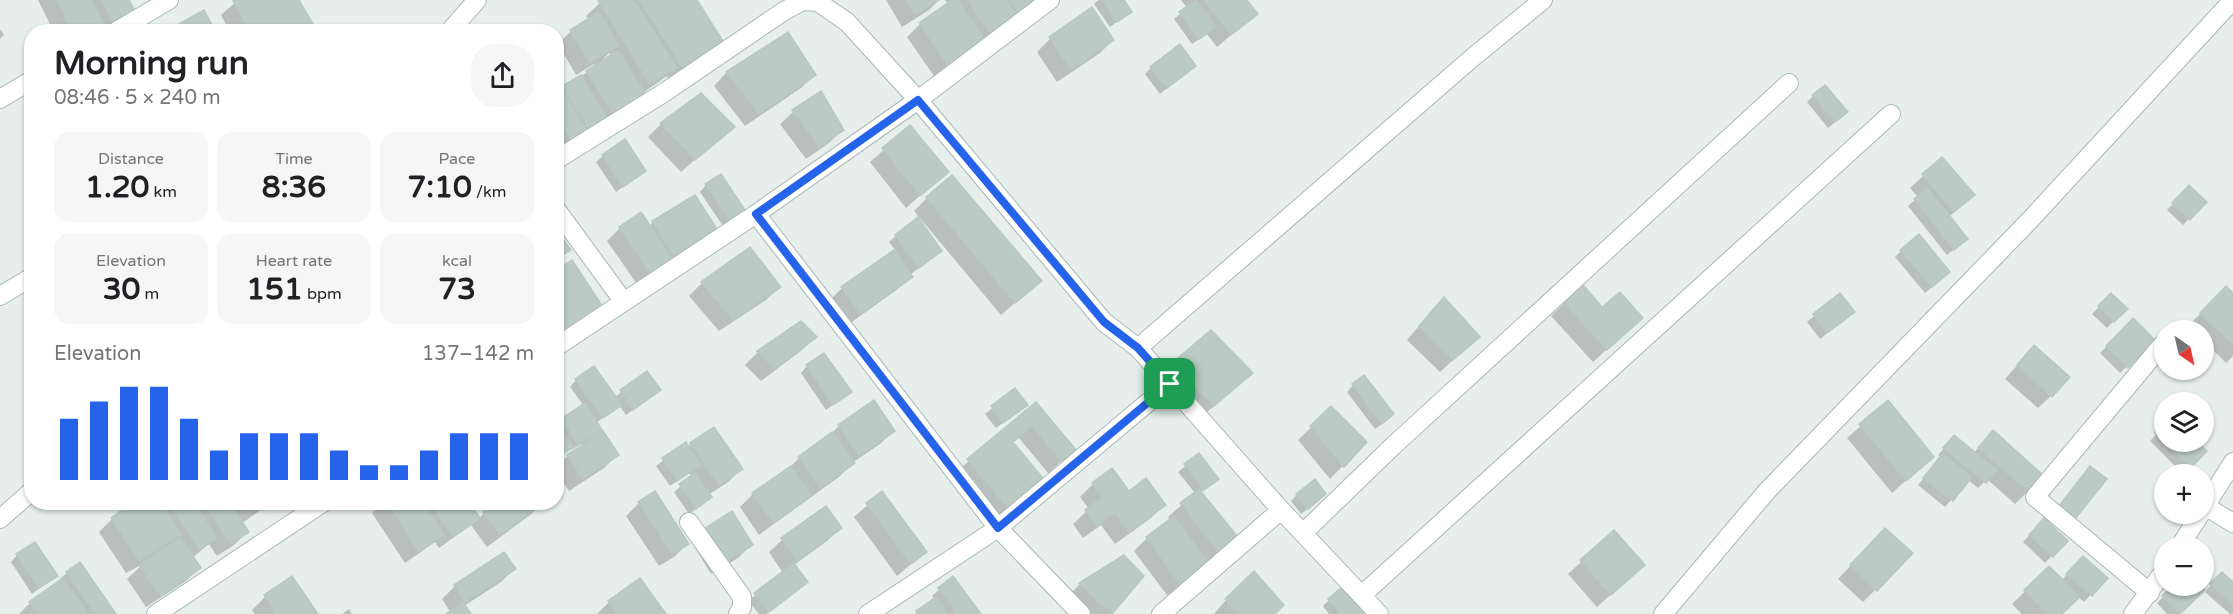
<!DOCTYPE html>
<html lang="en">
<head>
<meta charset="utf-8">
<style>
	:root { --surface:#fff; --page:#f6f6f6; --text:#202124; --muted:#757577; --accent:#2563eb }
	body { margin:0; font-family:"Varela Round",sans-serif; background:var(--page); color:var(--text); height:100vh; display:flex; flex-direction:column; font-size:22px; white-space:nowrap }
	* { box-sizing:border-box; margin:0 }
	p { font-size:20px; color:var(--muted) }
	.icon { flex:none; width:33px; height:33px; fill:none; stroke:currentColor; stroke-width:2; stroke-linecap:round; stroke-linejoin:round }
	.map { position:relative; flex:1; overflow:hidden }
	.sheet { position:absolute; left:24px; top:24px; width:540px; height:486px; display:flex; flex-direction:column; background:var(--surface); border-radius:24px; box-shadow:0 2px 4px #0004 }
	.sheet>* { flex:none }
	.needle { width:39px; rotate:146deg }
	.buttons { position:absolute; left:2154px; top:320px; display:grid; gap:12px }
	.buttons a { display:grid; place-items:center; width:60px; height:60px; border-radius:50%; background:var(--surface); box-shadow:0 2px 4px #0004; font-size:30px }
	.pin { position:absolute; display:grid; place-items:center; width:51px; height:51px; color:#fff; margin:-26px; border-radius:12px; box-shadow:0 3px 9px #0006 }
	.round { display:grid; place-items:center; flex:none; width:63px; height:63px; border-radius:24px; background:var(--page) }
	.head { display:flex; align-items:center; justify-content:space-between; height:102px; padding:0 30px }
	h1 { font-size:33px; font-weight:700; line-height:45px }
	.stats { display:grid; grid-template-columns:repeat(3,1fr); gap:9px; height:102px; padding:6px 30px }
	.stats div { display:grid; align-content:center; border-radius:15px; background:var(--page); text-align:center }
	.stats b { font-size:30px; font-weight:700 }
	.stats small { font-size:16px; font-weight:400 }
	.stats p { font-size:16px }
	.chart { height:168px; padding:12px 30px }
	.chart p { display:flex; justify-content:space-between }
	.chart svg { width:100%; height:108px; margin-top:6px; stroke:var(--accent); stroke-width:6 }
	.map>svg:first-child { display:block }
	.shadow { fill:#0003; fill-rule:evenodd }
	.building { fill:#bbcac4; stroke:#b8c9c2; stroke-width:1.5 }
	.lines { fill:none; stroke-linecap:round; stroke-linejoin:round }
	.street-casing { stroke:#a8b8b2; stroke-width:20 }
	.street { stroke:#fff; stroke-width:18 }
	.route-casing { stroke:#fff; stroke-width:12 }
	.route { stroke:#2563eb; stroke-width:8 }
</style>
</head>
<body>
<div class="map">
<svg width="2233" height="614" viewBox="0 0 2233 614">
	<rect width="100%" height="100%" fill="#e6efeb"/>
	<path class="shadow" d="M38,0H127L114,32H54Z
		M238,0H297L311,32H230L221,15Z
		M603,0H696L721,40L708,53L668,78L667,76L565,148L556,134V89L560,90L595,67L594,64L576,75L558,44L571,31L589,20L586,16ZM609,53L612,56L600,62Z
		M886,0H939L929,10L902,27Z
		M945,0H1040L936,79L907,37L920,24L948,4Z
		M1098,0H1122L1130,12L1110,27L1094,4Z
		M1181,0H1246L1256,14L1217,47L1207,34L1192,44L1174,19L1187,8Z
		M1092,9L1113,40L1100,53L1057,82L1037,52L1050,39Z
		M178,26L214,32H173Z
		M0,29L4,35L0,39Z
		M787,34L814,75L801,88L745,126L714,86L726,73Z
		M1194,66L1160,94L1145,74L1151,68Z
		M821,93L842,130L829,143L806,159L780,124L793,112Z
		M701,95L732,127L681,172L648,137L661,124Z
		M1813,96L1839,119L1828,128L1807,102Z
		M910,127L947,172L906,208L870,162Z
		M603,156L645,171L616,192L596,162Z
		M1942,159L1973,195L1949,217L1959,245L1947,255L1908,206L1918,197L1910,188Z
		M706,185L745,213L725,229L700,192Z
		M2189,187L2205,202L2183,225L2167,210Z
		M927,198L1040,281L1001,315L914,211Z
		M653,222L715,228L702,241L662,266L637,284L607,241L620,228L649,227Z
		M896,236L940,251L910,275L898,289L846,326L829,301L842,288L896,251L889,242Z
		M1901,251L1942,279L1925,293L1895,257Z
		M702,283L779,287L766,300L719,331L689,296Z
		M2226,288L2233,295V356L2226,363L2204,341V330H2192L2188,326Z
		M1839,295L1846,318L1820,339L1807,322Z
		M2111,295L2126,309L2107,328L2092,314Z
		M1564,303L1602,310L1628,330L1593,362L1551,316Z
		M1431,312L1478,337L1440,372L1407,340Z
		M2133,320L2153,340L2120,373L2100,353Z
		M801,323L815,337L802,350L761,381L745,365L758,352Z
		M2022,360L2051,396L2038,408L2005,379Z
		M1173,364L1238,386L1200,418L1160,377Z
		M807,366L850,392L826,410L801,373Z
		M646,373L659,390L626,415L619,405L596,423L601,430L592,438L617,455L604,468L569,491L556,472V467L568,456L582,447L581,444L571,450L570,448L556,462V425L584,406L570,387L576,380L615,397Z
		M1353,385L1386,421L1375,429L1347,392Z
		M1015,390L1026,405L996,428L985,414Z
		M1887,403L1932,457L1892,493L1847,438Z
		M1036,404L1074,450L1048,473L1019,438L1012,443L1044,482L996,523L955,473Z
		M1331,408L1365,443L1330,479L1298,440Z
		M839,426L893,431L880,444L852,463L840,476L759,535L740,507L753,494L786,471L799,458L828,437Z
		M2164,426V441H2195L2205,451L2183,474L2150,441Z
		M686,444L688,448L691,444L741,469L728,482L708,495L710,497L703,504L689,514L674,492L692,477L689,473L670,486L656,466Z
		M1948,444L1974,453L1980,445L2028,491L2015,504L1987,479L1978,488L1968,480L1945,507L1918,485L1938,461L1941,457L1938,455Z
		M1199,455L1217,479L1200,493L1235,536L1194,576L1167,595L1134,551L1147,538L1171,521L1168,517L1195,493L1178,472Z
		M1093,484L1129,493L1164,505L1151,518L1115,544L1101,525L1083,538L1073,524L1089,509L1080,497Z
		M881,493L925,552L897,576L854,517Z
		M1297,495L1318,501L1301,514L1291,501Z
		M164,502H272L241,524L247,532L234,545L217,556L209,544L192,558L199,568L186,581L146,607L127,579L143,564L126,573L99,532L112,519L161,506Z
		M383,502H467L478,519L484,513L543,502L530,515L487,547L471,525L439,548L435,542L405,563L372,513Z
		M639,503L687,544L674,557L659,566L626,516Z
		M2044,520L2066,541L2045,563L2023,542Z
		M840,528L827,541L794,565L806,582L766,614H759L748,601L783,573L769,552L782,540Z
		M705,530L751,545L738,558L711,574L692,543Z
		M1614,532L1643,565L1597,607L1568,574Z
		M1872,543L1876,589L1863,602L1838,579Z
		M17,555L56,576L32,594L11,562Z
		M1124,557L1142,576L1112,614H1086L1067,597L1080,584Z
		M80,564L114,614H19L30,603L61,581L60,579L67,573Z
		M2076,564L2106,578L2084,602L2078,597L2061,614H2022L2012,604L2049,568L2062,580Z
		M514,569L501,582L464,606L469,614H449L451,613L442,599L455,586Z
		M2222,574L2233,584V614H2230L2205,592Z
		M953,578L979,614H915L935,599L932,596Z
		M291,579L316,614H255L252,610L265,597Z
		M2176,585H2198L2203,590L2178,614H2167L2157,603Z
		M1226,600L1273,614H1214Z
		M1329,600L1362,614H1329L1323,606Z
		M609,602L664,614H597Z
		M349,609L352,614H342Z"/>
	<path class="building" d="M57,0H91L106,28L99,32H73Z
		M101,0H129L137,15L115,26Z
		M235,0H299L316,29L312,32H250L233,1Z
		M600,0H634L677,68L650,84L598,1Z
		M639,0H697L723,41L682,67Z
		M906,0H939L915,15Z
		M952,0H958L986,41L949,67L919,23Z
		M967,0H1007L1017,15L990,33Z
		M1010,0H1041L1022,17Z
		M1102,0H1124L1132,12L1117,22Z
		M1196,0L1216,27L1199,39L1179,12Z
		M1204,0H1247L1258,14L1231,35Z
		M1092,7L1114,40L1071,70L1049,37Z
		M204,10L216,32H181L177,25Z
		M599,12L619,45L590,63L570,30Z
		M788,32L816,75L759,114L726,72Z
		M1180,44L1196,66L1167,88L1150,67Z
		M618,50L647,96L615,117L586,71Z
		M581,75L608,120L590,131L562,86Z
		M559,85L588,132L572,142L556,117V87Z
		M1825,85L1848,112L1835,122L1812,95Z
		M821,91L844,130L819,147L792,110Z
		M701,93L735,127L695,160L660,123Z
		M910,125L949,172L920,196L882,148Z
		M625,139L646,171L623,187L602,155Z
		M1942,157L1975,195L1954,212L1922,174Z
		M721,174L747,213L732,224L705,184Z
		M952,175L1042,281L1015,303L926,197Z
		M2189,185L2207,202L2190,220L2172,203Z
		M1928,188L1968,239L1954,250L1914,199Z
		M695,195L717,229L673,255L652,221Z
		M641,212L672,258L650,273L619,227Z
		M918,217L942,251L919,268L895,235Z
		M556,229L571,250L556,259Z
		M1919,234L1950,272L1932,287L1900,250Z
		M750,247L781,287L733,320L701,282Z
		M894,250L913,277L860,314L841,287Z
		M572,260L603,307L556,337V270Z
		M1583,285L1602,307L1620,292L1643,318L1607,350L1563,302Z
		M2226,286L2233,293V345L2200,313Z
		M1840,293L1855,312L1827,333L1813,314Z
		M2111,293L2128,309L2114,322L2098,306Z
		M1444,297L1480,337L1453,360L1419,326Z
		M2133,318L2155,340L2128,368L2106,346Z
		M801,321L817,337L775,369L757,351Z
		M1211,330L1253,373L1214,406L1172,363Z
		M2034,345L2070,377L2052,397L2017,365Z
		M824,353L852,392L833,405L806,365Z
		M594,366L622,405L603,418L575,379Z
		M647,371L661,390L633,410L620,390Z
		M1364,375L1394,414L1382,424L1352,384Z
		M1015,388L1028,405L1003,423L991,406Z
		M874,400L895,431L859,456L838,425Z
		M1888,400L1934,457L1906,481L1859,424Z
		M1036,402L1076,450L1062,462L1032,426L1013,442L1046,482L1010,511L967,459Z
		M585,403L602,430L578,445L562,418Z
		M1331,406L1367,442L1344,467L1310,426Z
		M556,423L573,447L556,459Z
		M2164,424V441H2197L2207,451L2191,468L2155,433Z
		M714,427L743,469L719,485L690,443Z
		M1993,430L2043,475L2029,492L1978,448Z
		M603,431L619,455L583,479L567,455Z
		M832,432L855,463L820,488L798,457Z
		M1954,435L1997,470L1986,483L1943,448Z
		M686,442L701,465L677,481L662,458Z
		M1199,453L1219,479L1204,490L1184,464Z
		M1943,453L1972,477L1953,501L1923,478Z
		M791,466L812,495L773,523L752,493Z
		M2090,466L2107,479L2075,519L2059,506Z
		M1112,468L1129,491L1146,478L1166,505L1129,532L1115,513L1097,526L1085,510L1103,497L1092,483Z
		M695,473L712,497L696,509L679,484Z
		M1315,479L1326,494L1308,509L1296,494Z
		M1199,489L1237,536L1218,551L1180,503Z
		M655,491L689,544L672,554L638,502Z
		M882,491L927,552L911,564L866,503Z
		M134,502H161L181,534L139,561L111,518Z
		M168,502H194L217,538L199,550Z
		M203,502H229L249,532L231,544Z
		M250,502H268L255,511Z
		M387,502H423L444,535L419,552Z
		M429,502H469L480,518L453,537Z
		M496,502H545L500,535L483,512Z
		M826,506L842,528L797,561L781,538Z
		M732,511L753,545L725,562L704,529Z
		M1174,516L1209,563L1180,584L1146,537Z
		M2044,518L2068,541L2053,557L2029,535Z
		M1885,528L1913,553L1877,591L1850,565Z
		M1614,530L1645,565L1611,595L1580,560Z
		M180,537L201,568L160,596L139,565Z
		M35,542L58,576L39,588L16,554Z
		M504,552L516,569L465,602L454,585Z
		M1124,555L1144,576L1112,614L1079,583Z
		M2083,556L2108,578L2092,596L2066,574Z
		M80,562L116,614H95L66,572Z
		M794,563L808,582L769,612L754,593Z
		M2049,566L2080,597L2062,614H2047L2024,590Z
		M1254,571L1284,605L1275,614H1238L1225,599Z
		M2222,572L2233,582V605L2210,584Z
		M292,576L318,614H276L264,595Z
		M953,576L981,614H957L938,588Z
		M63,578L89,614H38L29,602Z
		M640,578L666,614H618L608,601Z
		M2173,585H2201L2205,590L2180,614L2162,596Z
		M1342,587L1364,614H1340L1328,599Z
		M936,597L948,614H918L916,611Z
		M463,602L471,614H446Z"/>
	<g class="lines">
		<g class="street-casing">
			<path id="street" d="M815,0L847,22L918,100L1104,322L1138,348L1281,510L1379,614
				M115,32L169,0
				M449,32L477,0
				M0,99L32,80
				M556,160L665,92L784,11L803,1L818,2
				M556,209L624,302
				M756,214L998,528L1081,614
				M0,296L32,277
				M556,347L756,214L918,100L1050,0
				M1138,348L1472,58L1543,0
				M2205,506L2233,523
				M2204,508L2233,462
				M0,519L32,491
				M689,522L742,597V607L738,614
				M1303,533L1393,446L1789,83
				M2180,546L2201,513
				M2150,593L2035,497L2162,345
				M1362,595L1891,114
				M156,614L324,502
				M868,614L998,528L1170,384
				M1161,614L1281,510
				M1663,614L1767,491L2030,220L2233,0
				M2133,614L2164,571"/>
		</g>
		<use href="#street" class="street"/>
	</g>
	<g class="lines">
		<g class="route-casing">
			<path id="route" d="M918,100L1104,322L1138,348L1170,384L998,528L756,214Z"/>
		</g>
		<use href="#route" class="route"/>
	</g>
</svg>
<div class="buttons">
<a><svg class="needle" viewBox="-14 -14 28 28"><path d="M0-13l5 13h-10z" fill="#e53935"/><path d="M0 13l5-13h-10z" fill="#757577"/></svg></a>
<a><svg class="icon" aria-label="layers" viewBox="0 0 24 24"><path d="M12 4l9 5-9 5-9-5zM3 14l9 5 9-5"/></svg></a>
<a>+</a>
<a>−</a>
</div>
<div class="pin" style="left:1170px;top:384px;background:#1e9e55"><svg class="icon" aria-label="arrive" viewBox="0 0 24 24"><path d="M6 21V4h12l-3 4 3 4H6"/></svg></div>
<section class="sheet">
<div class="head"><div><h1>Morning run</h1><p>08:46 · 5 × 240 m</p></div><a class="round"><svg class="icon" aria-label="share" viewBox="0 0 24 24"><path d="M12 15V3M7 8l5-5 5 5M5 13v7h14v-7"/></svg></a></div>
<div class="stats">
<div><p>Distance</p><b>1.20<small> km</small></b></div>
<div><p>Time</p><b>8:36</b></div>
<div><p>Pace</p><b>7:10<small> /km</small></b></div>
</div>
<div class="stats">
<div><p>Elevation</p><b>30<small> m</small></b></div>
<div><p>Heart rate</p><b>151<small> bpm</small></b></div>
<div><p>kcal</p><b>73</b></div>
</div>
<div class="chart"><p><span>Elevation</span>137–142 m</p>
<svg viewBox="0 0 160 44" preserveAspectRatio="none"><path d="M5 44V19M15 44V12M25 44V6M35 44V6M45 44V19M55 44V32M65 44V25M75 44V25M85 44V25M95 44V32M105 44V38M115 44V38M125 44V32M135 44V25M145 44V25M155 44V25"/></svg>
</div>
</section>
</div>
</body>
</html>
